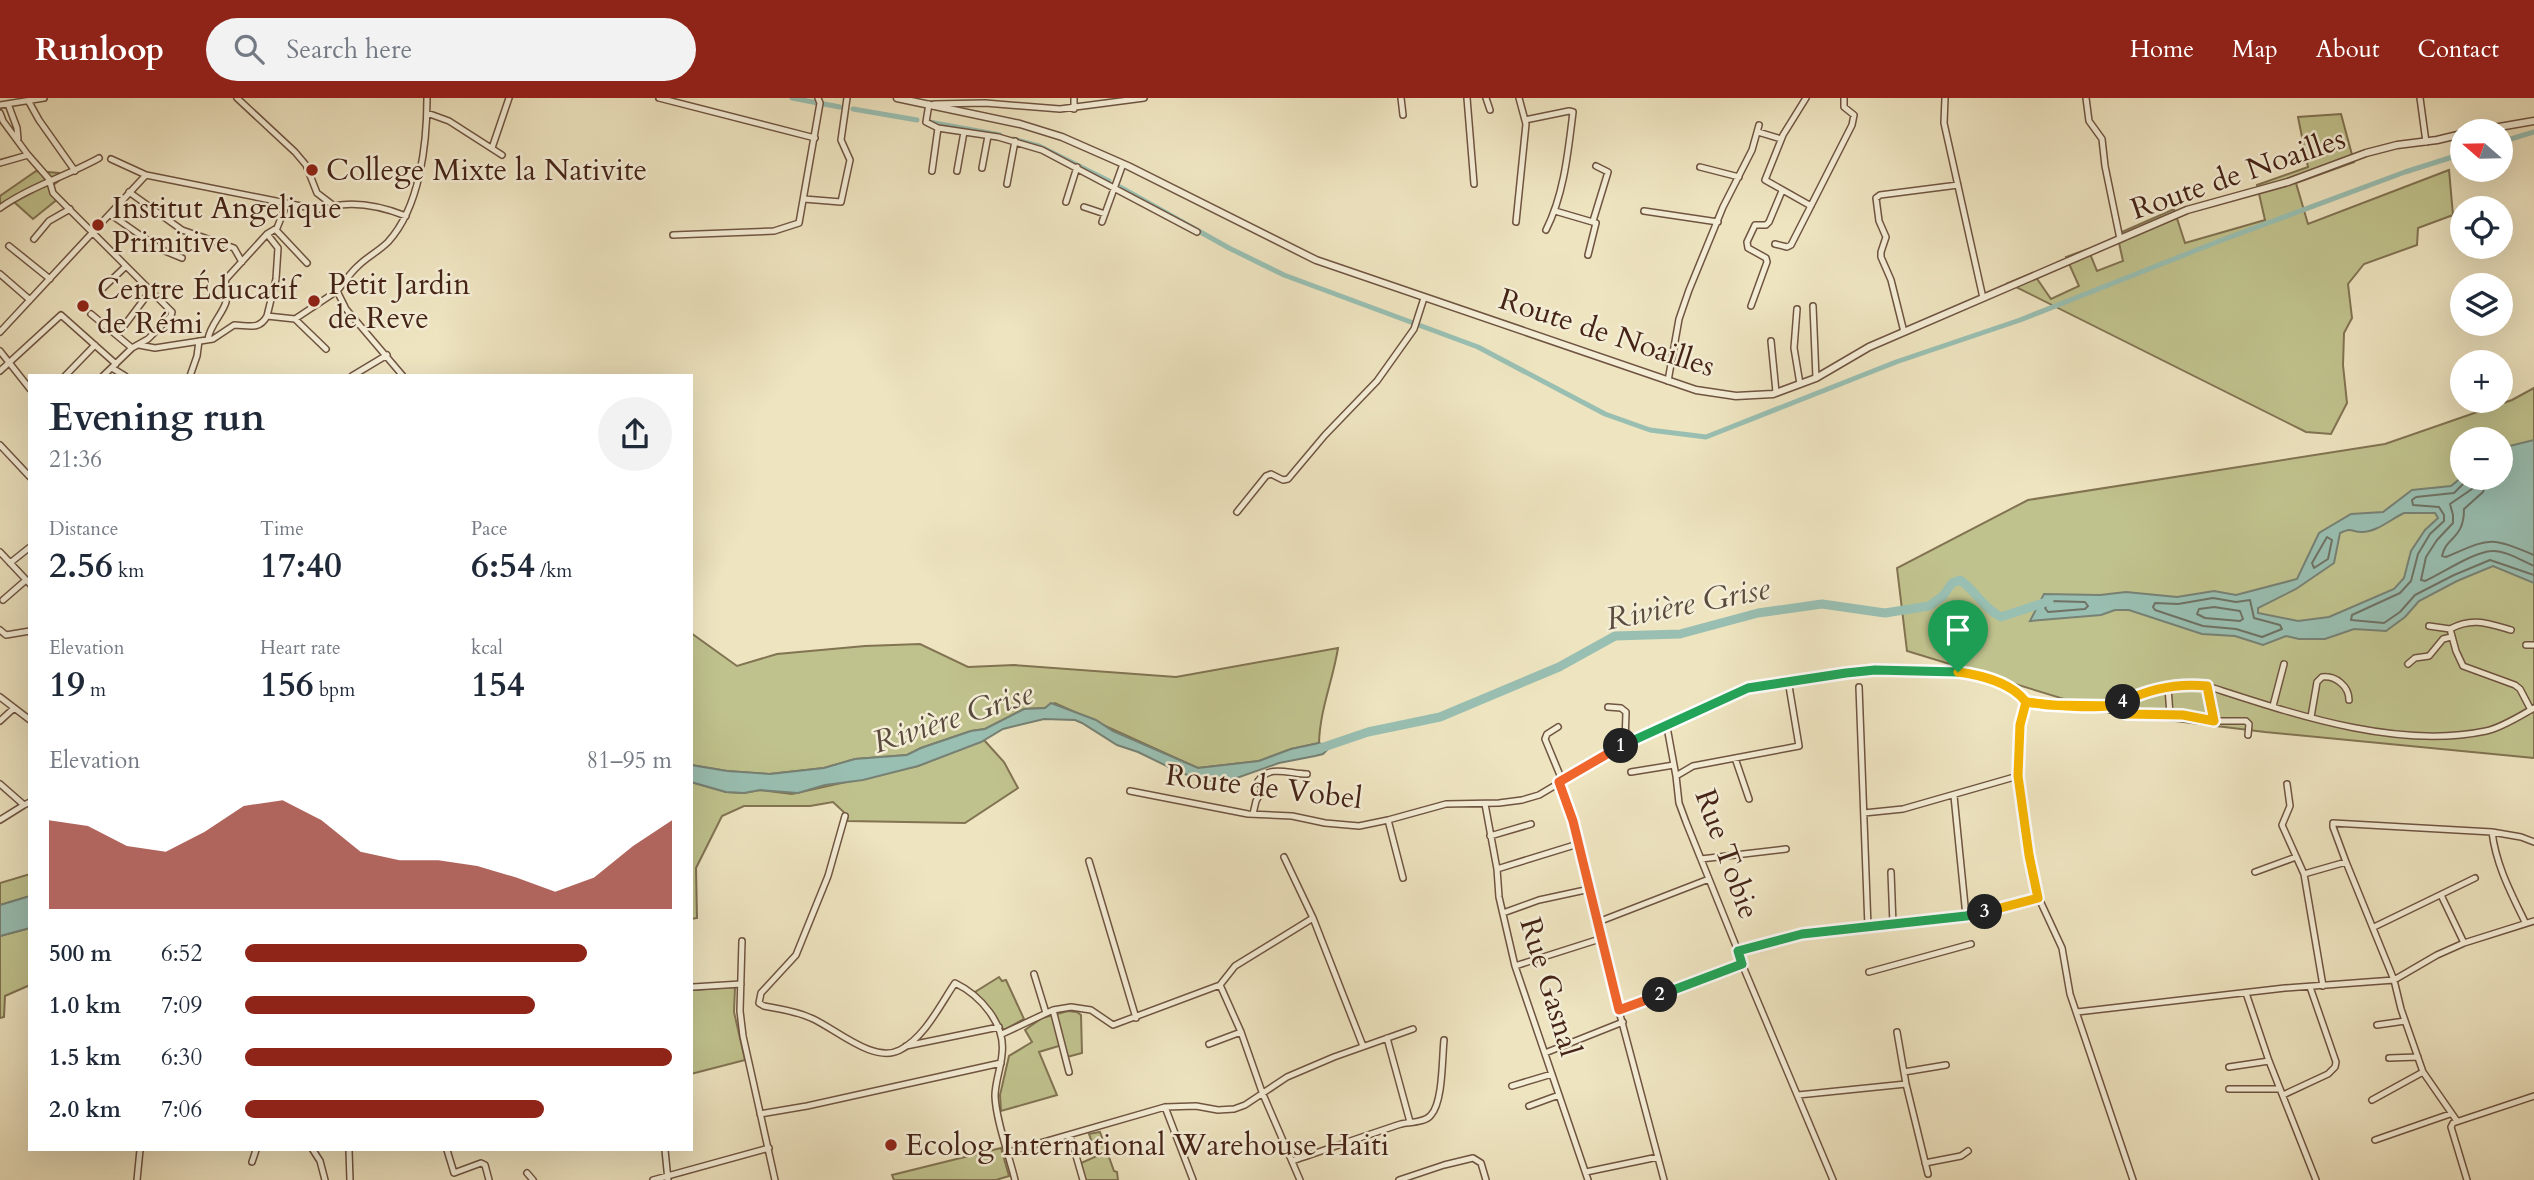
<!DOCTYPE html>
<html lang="en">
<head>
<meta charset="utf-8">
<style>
	:root { --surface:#fff; --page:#f2f2f3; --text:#1f2937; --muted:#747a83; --accent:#8f2418 }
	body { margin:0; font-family:Cardo,serif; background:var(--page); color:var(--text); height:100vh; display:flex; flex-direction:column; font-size:26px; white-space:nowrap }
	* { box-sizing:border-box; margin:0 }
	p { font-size:23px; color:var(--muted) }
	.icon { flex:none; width:38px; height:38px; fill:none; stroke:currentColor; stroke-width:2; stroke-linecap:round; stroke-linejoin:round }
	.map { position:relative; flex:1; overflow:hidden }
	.drawer { position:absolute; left:28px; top:276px; width:665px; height:777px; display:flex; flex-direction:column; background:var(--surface); border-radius:0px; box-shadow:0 7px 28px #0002 }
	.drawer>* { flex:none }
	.needle { width:46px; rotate:290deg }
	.controls { position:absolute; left:2450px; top:21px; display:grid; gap:14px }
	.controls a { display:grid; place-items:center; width:63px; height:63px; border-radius:50%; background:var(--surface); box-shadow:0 7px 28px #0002; font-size:35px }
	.pin { position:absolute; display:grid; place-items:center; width:60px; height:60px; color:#fff; margin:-72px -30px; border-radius:50% 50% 50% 0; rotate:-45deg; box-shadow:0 0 7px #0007 }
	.pin .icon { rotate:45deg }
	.km { position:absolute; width:35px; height:35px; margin:-18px; border-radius:50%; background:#222; color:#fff; font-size:19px; line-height:35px; text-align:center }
	.round { display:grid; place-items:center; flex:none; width:74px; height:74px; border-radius:37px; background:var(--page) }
	.headline { display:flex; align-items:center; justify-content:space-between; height:119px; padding:0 21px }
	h1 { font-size:38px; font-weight:800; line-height:52px }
	.metrics { display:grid; grid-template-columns:repeat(3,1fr); gap:10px; height:119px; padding:7px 21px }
	.metrics div { display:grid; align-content:center }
	.metrics b { font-size:35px; font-weight:800 }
	.metrics small { font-size:19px; font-weight:400 }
	.metrics p { font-size:19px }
	.chart { height:196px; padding:14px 21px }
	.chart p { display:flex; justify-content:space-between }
	.chart svg { width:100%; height:126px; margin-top:7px; fill:var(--accent); opacity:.7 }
	ul { padding:0 21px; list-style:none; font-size:23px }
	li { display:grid; grid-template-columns:112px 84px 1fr; align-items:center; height:52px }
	li i { height:18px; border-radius:9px; background:var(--accent) }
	header { display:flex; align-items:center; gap:42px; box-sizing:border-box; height:98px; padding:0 35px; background:var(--accent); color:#fff }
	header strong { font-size:33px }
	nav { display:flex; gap:38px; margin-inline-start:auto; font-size:24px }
	.search { width:490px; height:63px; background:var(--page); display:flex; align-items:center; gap:18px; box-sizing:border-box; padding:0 24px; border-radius:38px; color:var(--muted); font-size:26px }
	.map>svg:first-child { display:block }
	.green { fill:#c0c28d; stroke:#827352; stroke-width:2; fill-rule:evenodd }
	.water { fill:#99bfb2; stroke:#778174; stroke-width:2; fill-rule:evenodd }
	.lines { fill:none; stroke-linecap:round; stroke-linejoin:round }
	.shore { stroke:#6f7264; stroke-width:2 }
	.canal { stroke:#99bfb2; stroke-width:5 }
	.river { stroke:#99bfb2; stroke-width:9 }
	.minor-casing { stroke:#6f5441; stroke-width:8 }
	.tertiary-casing { stroke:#6f5441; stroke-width:9 }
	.minor { stroke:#f4edd6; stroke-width:5 }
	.tertiary { stroke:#f4edd6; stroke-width:6 }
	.split-1-casing { stroke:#fff; stroke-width:14 }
	.split-2-casing { stroke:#fff; stroke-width:14 }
	.split-3-casing { stroke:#fff; stroke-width:14 }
	.split-4-casing { stroke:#fff; stroke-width:14 }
	.split-5-casing { stroke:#fff; stroke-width:14 }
	.split-1 { stroke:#22a559; stroke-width:9 }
	.split-2 { stroke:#f0652b; stroke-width:9 }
	.split-3 { stroke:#22a559; stroke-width:9 }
	.split-4 { stroke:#f5b400; stroke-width:9 }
	.split-5 { stroke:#f5b400; stroke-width:9 }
	.poi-dot { fill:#8f2418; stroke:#f4edd6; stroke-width:2.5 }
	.labels { text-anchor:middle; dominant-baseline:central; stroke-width:5; stroke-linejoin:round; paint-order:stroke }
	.poi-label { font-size:30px; fill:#452417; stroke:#f4edd6; text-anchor:start }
	.street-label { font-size:30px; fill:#452417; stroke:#f4edd6 }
	.water-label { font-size:32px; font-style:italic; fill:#5a4b3e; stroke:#f4edd6 }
</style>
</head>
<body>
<header>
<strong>Runloop</strong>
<div class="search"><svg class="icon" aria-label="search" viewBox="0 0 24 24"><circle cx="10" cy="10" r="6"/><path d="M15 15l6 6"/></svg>Search here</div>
<nav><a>Home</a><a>Map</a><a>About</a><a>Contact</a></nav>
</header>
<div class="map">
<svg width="2534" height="1082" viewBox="0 0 2534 1082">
	<rect width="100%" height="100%" fill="#eee4c0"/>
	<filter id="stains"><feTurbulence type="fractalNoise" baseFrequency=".00286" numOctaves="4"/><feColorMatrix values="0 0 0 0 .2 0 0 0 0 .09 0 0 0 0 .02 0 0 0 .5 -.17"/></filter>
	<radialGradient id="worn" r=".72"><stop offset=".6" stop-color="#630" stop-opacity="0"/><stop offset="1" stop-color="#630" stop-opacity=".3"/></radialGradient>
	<path class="green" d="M2341,16L2354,64L2296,85L2308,126L2449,72L2453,117L2418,130L2417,147L2364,166L2348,186L2352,220L2344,235L2343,267L2347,305L2331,336L2306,334L2008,185L2033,175L2051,201L2079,188L2066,159L2088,151L2097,173L2123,163L2117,136L2174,111L2185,145L2265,122L2257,87L2308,69L2298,19Z
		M36,73L59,75L64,79L52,88L59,100L33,121L14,104L0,109V98Z
		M2534,290V660L2265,634L2110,615L1907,553L1897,470L2028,402L2385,346L2512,302ZM2462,341H2501V380H2462Z
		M691,535L737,568L777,556L865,548L920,546L968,569L1014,567L1176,579L1338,550C1333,582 1320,611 1319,645L1291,651L1259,663L1198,670L1055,605L1045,610L1024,611L985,631L971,633L921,650L907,657L855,661L824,670L769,676L727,673L691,667Z
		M984,642L1004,664L1018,690L965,725L847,723L848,718L833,704L810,708H744L722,718L696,770L697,820L691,821V684L726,694L744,695L760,692L792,696L918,668Z
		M30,776V798L0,807V785Z
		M30,830V887L5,898L4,919L0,920V838Z
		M999,879L1002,883L1006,882L1024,921L1004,932L975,894Z
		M735,889L734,914L745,962L691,976V892Z
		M1068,913L1077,914L1081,917L1082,955L1067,959L1062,947L1039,954L1057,997L1001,1013L1000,997L1009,958L1032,944L1025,932L1042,920Z
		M1100,1034L1114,1073L1117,1074L1118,1082H1085L1081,1065L1097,1058L1089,1036Z
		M1001,1050L1009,1078L996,1082H894L892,1077Z"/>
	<path class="water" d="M2534,342V485L2493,468L2457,483L2419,503L2405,519L2386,533L2354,531L2325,541H2299L2286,538L2263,547L2235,538L2202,536L2129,512H2115L2101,517L2030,523L2044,496L2100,497L2126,494L2177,499L2214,493L2236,497L2297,481L2319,435L2351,416L2383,414L2412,392L2451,388L2462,379L2501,380V350ZM2404,415H2435L2438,420L2425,432L2411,453L2404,480L2394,491L2329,519L2298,523L2258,515V510L2296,491L2334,465L2340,435C2354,429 2350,434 2362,434C2377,434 2391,421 2404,415Z
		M1051,605L1096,622L1113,633L1198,670L1259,663L1291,651L1319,645L1330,649L1323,656L1315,658L1279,665L1231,682L1209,683L1181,675L1138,654L1117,647L1082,625L1075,622L1044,621L1003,631L981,644L918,668L863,682L825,687L798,695L760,692L744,695L726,694L691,684V667L727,673L770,676L824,670L855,661L907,657L921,650L971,633L985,631L1024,611L1045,610Z
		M30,798V830L0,838V807Z"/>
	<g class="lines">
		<path class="shore" d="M2469,380L2454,395L2416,399L2412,402L2413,407L2439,409L2444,417V423L2430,436L2418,456L2411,483L2400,495L2352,517L2351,522L2384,525L2400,514L2415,497L2454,477L2490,462L2534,477
			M2478,380L2472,391L2450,406L2453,417V425L2437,442L2426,459L2421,482L2425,483C2443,475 2473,454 2492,453C2505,452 2522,463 2534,468
			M2488,380L2483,394L2464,411C2464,442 2446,438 2442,458L2446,459C2491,440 2488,438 2534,457
			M2327,439L2332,442L2328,461L2314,470L2312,465Z
			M2213,500L2236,504L2250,502L2254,520L2280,527L2282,531L2262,539L2236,531L2203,528L2155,512L2153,509L2155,505L2178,506Z
			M2049,503L2085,504L2088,508L2085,511L2048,514L2045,510Z
			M2214,509L2240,513L2243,521L2240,523L2205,520L2197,516L2199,511Z"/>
		<path class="canal" d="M792,0L818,5
			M824,6L840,9
			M853,11L917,22
			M929,24L1000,37
			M1013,41L1039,48L1109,83
			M2501,44L2534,34
			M1120,89L1229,150L1284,177L1478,249L1605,316L1650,332L1706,339L1896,264L2020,222L2222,142L2405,74L2462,56"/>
		<path class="river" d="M1318,651L1368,634L1440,619L1559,569L1615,538L1680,536L1758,515L1822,506L1885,515L1929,508L1943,498L1952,485L1960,482C1976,493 1983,510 2001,519L2049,503"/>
		<g class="minor-casing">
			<path id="minor" d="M659,0L815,40
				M1401,0L1403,17
				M1467,0L1474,86
				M1486,0L1490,12
				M1806,0L1783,37L1765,82L1811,108
				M1945,0L1944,25L1983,200
				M2086,0L2089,23L2102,41L2105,68L2120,141
				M2420,0L2426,44
				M29,4L39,22L75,73
				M8,6L17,30L18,41
				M929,6L926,24L938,30L932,73
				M934,6L985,5L1060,11L1144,0
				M0,7L44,0
				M1074,11V0
				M0,15L3,23L28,57L49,81L53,95L172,214L171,218L148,241L132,250L103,278
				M427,15L449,23L502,57
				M1525,22L1569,13L1573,14C1568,55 1564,96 1546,132
				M938,30L998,39L1042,52L1197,134
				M1758,34L1781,41
				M492,50L509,0
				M111,61L146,77
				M0,65L28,57
				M1700,69L1739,79
				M982,70L988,38
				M957,73L964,34
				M1007,86L1015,43
				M129,94L182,132L234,150L242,164
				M804,101L841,104L850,62L841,42L847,0
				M1066,104L1077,69
				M334,108C359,103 383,109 406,118
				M1084,109L1105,116
				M0,110C31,88 67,78 99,60
				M1555,113L1596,125L1588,157
				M1644,113L1718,124
				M110,116L160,151L182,160
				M1593,123L1608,74L1596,68
				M1102,124L1123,66
				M1516,124L1526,26L1519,0
				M276,132L307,165
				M267,136L278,150L276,181L267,218
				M673,137L774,133L799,125L820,5L818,0
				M34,141L49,123L70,111
				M1775,146L1787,149L1791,147L1852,27L1854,17L1844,9V0
				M9,148L50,181
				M0,176L30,202
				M103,190L125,169
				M1751,208L1767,164L1766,160L1748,150L1747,144L1755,127H1766L1769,124L1782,93
				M1813,208L1816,280
				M1797,211L1794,250L1800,286
				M91,216L132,250
				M295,221L326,251
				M0,234L146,77L316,111H326L334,108L317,95L306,67L295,54L237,0
				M1904,234L1891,182L1881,159V154L1886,139L1879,123L1876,100L1880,97L1958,87
				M118,236L151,192
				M208,241C210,227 222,217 226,204C228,196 224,189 226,181L267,136L277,130L287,105
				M1771,243L1776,294
				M139,247L155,250L213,241L234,227C247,227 259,233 267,218L295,221L337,193
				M0,253L30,291
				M112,270L125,278
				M0,273L61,217L116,266
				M65,278L95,247
				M190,278L197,258L199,243
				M352,278L387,257
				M403,278L346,211L337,193C344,185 350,175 358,168C367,159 379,153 388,144C420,109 427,46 427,0
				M1668,283L1679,221L1689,192L1723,109L1752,52L1759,27
				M0,347L30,379
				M1237,414L1266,378L1271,376L1283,382L1288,381L1325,337L1377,283L1414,231L1424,200
				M0,454L30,486
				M10,465L30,449
				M3,502L26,482
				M2429,528L2450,531L2456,553L2463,568L2515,587L2520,591L2531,612
				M2450,531C2472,519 2487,525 2511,532
				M0,532L6,537L30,533
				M2526,547H2534
				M2408,566L2415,560L2429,558L2443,541L2451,539
				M1789,588L1799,648L1693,668L1676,678L1679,705L1686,724L1738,853L1742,866L1833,1082
				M2207,588L2214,623
				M1859,589L1868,829
				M2168,589L2170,617
				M0,599L30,622
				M2026,604L2048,607L2116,608L2141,595L2168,589L2188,586L2207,588C2291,615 2396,652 2486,633C2501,630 2520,618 2534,610
				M2026,604L2019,627L2018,678L2035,792L2062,850L2070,896L2133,1082
				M2116,608L2127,616L2183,617L2214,623H2246L2249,626L2248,637
				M2273,608L2284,566
				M1608,609L1621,610L1626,614L1625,646
				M2311,619L2317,584L2322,579C2335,577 2349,588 2349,602
				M0,623L13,611
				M1558,629L1547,636L1545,641L1562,682
				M1667,629L1676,678
				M1735,660L1749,701
				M1631,674L1674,667
				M1559,684L1573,723L1619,913L1664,1082
				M0,686L24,707L30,704
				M2287,686L2290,708L2282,727L2304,776L2323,888
				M1130,693L1248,716L1292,718L1325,725L1359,728L1388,722L1446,706L1499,705L1522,702L1539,697L1625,646L1701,613L1738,593L1765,587L1875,572L1958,574L1977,576L2002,587L2020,596L2026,604
				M1954,698L1966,818
				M1485,706L1497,771L1499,799L1515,868L1588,1082
				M1864,715L1903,711L2018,678
				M1253,716L1256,703L1263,691L1258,683C1270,666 1289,676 1307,676
				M845,718L828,778L796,857L761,895L759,905L764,908C779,911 796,913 811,920C835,930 873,966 900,952C925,939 940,907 955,885C980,897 1006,926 1002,956C1001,970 995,984 995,998C996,1023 1009,1057 1015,1082
				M0,722L24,707
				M1388,722L1403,780
				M2492,734C2496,767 2511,795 2525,824
				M1490,738L1531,726
				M1284,759L1313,820L1363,948
				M1701,761L1786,751
				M1089,763L1136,920
				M2346,764L2333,729V725L2492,734L2521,739L2534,744
				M1497,771L1578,746
				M1891,774L1893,827
				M2255,774L2296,759
				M2304,776L2346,764L2394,882L2401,911L2423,974L2457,1023
				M2441,797L2464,845
				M1503,815L1539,802L1590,791
				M1598,824L1709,781
				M2374,829L2475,780
				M742,843L740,913L743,938L775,1082
				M1738,853L1802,836L1966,818L2038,800
				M1515,868L1603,840
				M1869,874L1971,846
				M1034,876L1046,915
				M1220,887L1241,934L1262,994L1300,1082
				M693,889L741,886
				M2246,895L2269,963L2316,1082
				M1053,912L1069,974
				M1619,913L1742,866
				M2077,914L2285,890L2394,882L2437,857L2464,845L2534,823
				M2377,927L2405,923
				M1897,934L1906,986L1928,1076
				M1002,936L1053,912L1071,909L1091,912L1113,927L1220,887L1235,868L1313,820
				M1387,940L1410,1024
				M1209,946L1241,934
				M906,948L999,929
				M1545,955L1623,924
				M2389,960L2418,959
				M2229,969L2269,963
				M1904,974L1946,967
				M1512,988L1552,976
				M2229,991H2280
				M1798,997L1906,986
				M2283,997L2328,976L2335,969L2336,964L2310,889
				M2372,1002L2423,974
				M1529,1008L1559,997
				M1165,1009L1193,1082
				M760,1016L807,1008L1001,965
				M1070,1037L1083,1082
				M2375,1042L2450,1016
				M313,1052L320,1063L325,1082
				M349,1052L350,1082
				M447,1052L454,1075L481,1065L485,1067L489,1082
				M665,1052L668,1082
				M1009,1054L1165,1009L1196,1008L1218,1012L1234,1011L1245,1007L1287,979L1334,959L1413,931
				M1292,1063C1328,1051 1364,1038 1401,1026C1409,1024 1425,1025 1431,1017C1443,1004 1442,961 1444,942
				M252,1064L256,1052
				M1925,1065L1961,1058L1968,1053
				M1586,1074L1658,1059
				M527,1075L533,1082
				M137,1082L140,1052
				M653,1082L769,1050
				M1399,1082L1444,1067L1473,1060L1481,1065L1486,1082
				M2467,1082L2451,1029L2453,1025L2534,998"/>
		</g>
		<g class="tertiary-casing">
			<path id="tertiary" d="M897,0L1020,26L1062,39L1128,68L1316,162L1696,292L1736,298L1773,296L1816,280L1869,249L2187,112L2288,84L2366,55L2397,47L2437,42L2462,36
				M2476,33L2534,23"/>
		</g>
		<use href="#minor" class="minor"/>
		<use href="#tertiary" class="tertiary"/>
	</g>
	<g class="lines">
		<g class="split-1-casing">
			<path id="split-1" d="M1621,648L1748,590L1846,575L1875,572L1958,574"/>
		</g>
		<g class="split-2-casing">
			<path id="split-2" d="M1621,648L1559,684L1573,723L1619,912L1660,897"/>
		</g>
		<g class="split-3-casing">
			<path id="split-3" d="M1660,897L1742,866L1738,853L1802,836L1966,818L1985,814"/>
		</g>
		<g class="split-4-casing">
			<path id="split-4" d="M1985,814L2038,800L2029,757L2018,678L2020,627L2026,604C2047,607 2105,613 2123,604"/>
		</g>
		<g class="split-5-casing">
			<path id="split-5" d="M1958,574C1981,577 2012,585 2026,604L2048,607L2116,608L2127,616L2183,617L2214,623L2207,588C2177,585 2149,591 2123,604"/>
		</g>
		<use href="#split-1" class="split-1"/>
		<use href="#split-2" class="split-2"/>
		<use href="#split-3" class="split-3"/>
		<use href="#split-4" class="split-4"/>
		<use href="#split-5" class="split-5"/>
	</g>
	<g class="poi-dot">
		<circle cx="312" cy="72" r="7"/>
		<circle cx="98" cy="127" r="7"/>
		<circle cx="314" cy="203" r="7"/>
		<circle cx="83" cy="208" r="7"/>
		<circle cx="891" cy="1047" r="7"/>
	</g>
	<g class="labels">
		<g class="poi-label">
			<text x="326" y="72">College Mixte la Nativite</text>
			<text x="112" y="110">Institut Angelique<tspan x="112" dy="34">Primitive</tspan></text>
			<text x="328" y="186">Petit Jardin<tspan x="328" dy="34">de Reve</tspan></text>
			<text x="97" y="191">Centre Éducatif<tspan x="97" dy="34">de Rémi</tspan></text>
			<text x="905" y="1047">Ecolog International Warehouse Haiti</text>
		</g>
		<g class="street-label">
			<text transform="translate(2238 76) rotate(-19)">Route de Noailles</text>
			<text transform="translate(1607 235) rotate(18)">Route de Noailles</text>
			<text transform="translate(1264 689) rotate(7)">Route de Vobel</text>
			<text transform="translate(1727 756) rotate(70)">Rue Tobie</text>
			<text transform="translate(1550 889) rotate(73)">Rue Gasnal</text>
		</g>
		<g class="water-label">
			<text transform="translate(1688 506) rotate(-11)">Rivière Grise</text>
			<text transform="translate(953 620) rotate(-18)">Rivière Grise</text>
		</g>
	</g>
	<rect width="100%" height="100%" filter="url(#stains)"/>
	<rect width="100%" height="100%" fill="url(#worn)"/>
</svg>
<div class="controls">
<a><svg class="needle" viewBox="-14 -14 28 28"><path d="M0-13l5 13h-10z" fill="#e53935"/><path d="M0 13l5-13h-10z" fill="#747a83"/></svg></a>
<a><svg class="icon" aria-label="locate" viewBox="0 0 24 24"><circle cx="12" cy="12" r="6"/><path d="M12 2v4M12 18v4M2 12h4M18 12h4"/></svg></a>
<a><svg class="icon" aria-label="layers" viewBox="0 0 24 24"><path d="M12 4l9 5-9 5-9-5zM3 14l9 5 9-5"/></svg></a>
<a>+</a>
<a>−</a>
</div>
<div class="pin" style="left:1958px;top:574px;background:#1e9e55"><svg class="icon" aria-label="arrive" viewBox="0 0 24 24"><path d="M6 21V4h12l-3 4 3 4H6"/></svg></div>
<b class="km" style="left:1621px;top:648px">1</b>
<b class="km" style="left:1660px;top:897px">2</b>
<b class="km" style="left:1985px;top:814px">3</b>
<b class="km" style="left:2123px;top:604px">4</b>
<section class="drawer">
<div class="headline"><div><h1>Evening run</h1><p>21:36</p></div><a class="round"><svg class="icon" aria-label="share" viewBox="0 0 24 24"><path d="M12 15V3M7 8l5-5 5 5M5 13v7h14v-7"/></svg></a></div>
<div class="metrics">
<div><p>Distance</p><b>2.56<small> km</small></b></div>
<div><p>Time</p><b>17:40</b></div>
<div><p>Pace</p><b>6:54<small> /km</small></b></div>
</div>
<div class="metrics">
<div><p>Elevation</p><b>19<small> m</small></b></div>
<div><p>Heart rate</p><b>156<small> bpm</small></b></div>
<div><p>kcal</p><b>154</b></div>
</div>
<div class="chart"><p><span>Elevation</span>81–95 m</p>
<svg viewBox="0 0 160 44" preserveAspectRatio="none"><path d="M0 44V13L10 15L20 22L30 24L40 17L50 8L60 6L70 13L80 24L90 27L100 27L110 29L120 33L130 38L140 33L150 22L160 13V44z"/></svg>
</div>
<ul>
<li><b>500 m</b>6:52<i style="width:80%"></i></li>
<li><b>1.0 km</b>7:09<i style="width:68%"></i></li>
<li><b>1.5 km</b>6:30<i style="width:100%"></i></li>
<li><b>2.0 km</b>7:06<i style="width:70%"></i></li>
</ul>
</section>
</div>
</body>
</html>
